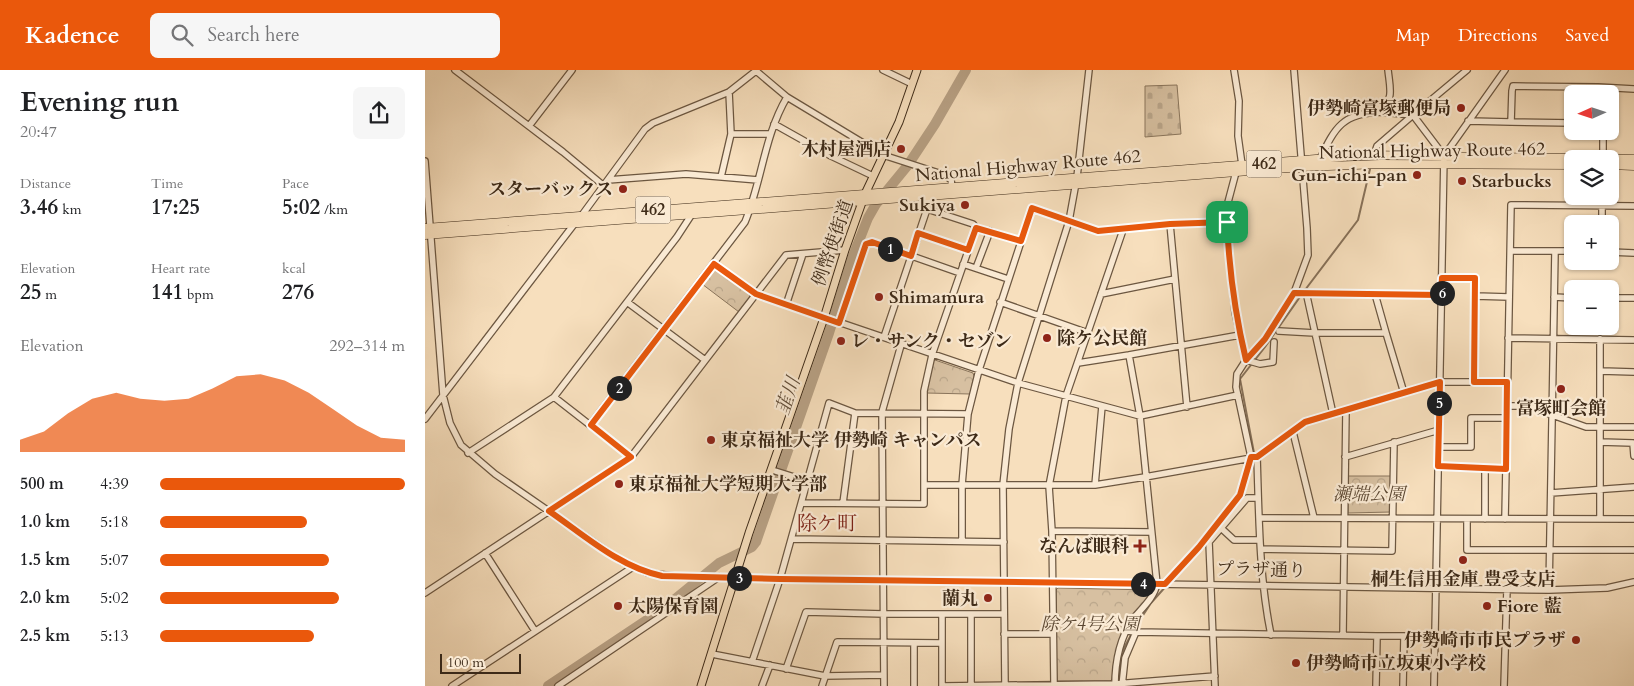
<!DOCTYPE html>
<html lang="en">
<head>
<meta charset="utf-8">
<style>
	:root { --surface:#fff; --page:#f6f6f6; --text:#202124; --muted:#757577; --accent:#ea580c }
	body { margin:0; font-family:Cardo,"Noto Serif JP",serif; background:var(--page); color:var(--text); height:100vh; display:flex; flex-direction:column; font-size:19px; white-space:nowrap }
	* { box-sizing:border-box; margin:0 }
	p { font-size:16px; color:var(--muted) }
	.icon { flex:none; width:28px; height:28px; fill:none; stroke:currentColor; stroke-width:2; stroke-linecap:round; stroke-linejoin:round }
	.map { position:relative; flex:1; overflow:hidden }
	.side { display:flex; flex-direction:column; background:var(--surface); width:425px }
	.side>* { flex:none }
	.needle { width:32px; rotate:267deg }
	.fabs { position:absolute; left:1139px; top:15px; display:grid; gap:10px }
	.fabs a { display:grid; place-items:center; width:55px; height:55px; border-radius:8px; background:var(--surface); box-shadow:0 1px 4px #0004; font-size:25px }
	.scale { position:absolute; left:15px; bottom:12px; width:81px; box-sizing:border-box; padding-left:5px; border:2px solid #3d2a18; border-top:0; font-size:14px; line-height:18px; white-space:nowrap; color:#3d2a18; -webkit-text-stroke:4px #faead4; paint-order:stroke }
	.pin { position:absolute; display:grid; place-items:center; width:42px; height:42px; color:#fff; margin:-21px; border-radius:10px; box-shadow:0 2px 8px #0006 }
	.km { position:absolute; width:25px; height:25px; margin:-12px; border-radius:50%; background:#222; color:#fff; font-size:14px; line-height:25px; text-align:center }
	.round { display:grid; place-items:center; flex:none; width:52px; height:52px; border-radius:8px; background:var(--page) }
	.head { display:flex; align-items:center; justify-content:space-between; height:85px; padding:0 20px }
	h1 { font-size:28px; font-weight:700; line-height:38px }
	.stats { display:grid; grid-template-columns:repeat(3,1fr); gap:8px; height:85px; padding:5px 20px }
	.stats div { display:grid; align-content:center }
	.stats b { font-size:21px; font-weight:700 }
	.stats small { font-size:14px; font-weight:400 }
	.stats p { font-size:14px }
	.chart { height:140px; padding:10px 20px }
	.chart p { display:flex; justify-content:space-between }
	.chart svg { width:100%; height:90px; margin-top:5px; fill:var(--accent); opacity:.7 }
	ul { padding:0 20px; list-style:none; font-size:16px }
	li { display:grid; grid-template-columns:80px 60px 1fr; align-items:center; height:38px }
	li i { height:12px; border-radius:6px; background:var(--accent) }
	header { display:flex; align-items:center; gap:30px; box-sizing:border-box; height:70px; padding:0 25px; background:var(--accent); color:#fff }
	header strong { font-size:24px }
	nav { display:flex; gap:28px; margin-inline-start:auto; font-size:18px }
	.search { width:350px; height:45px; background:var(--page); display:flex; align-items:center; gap:12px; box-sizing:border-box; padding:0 18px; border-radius:8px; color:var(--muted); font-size:19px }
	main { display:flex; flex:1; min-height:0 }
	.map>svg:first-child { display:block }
	.cemetery { fill:url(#cemetery-stones); stroke:#8a755c }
	.park { fill:url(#park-crowns); stroke:#8a755c }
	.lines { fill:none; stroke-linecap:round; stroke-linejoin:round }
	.stream { stroke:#877159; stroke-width:2 }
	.river { stroke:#b8a185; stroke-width:10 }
	.minor-casing { stroke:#6c5741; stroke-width:8 }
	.major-casing { stroke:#3d2a18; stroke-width:9 }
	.highway-casing { stroke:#3d2a18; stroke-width:9 }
	.minor { stroke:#faead4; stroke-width:5.5 }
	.major { stroke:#f7dfbd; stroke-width:7 }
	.highway { stroke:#f7dfbd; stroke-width:8 }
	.route-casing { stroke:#fff; stroke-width:10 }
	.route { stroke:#ea580c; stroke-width:6 }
	.poi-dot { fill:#8f2418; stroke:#faead4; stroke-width:2 }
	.labels { text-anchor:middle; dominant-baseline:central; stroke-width:4.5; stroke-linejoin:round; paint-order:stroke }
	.shield { fill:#faead4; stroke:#766450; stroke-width:1 }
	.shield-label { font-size:16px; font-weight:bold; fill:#3d2a18 }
	.poi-label { font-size:18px; font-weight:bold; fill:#3d2a18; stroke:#faead4; text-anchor:start }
	.street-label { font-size:18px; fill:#3d2a18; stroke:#faead4 }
	.park-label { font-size:18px; font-style:italic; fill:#5c4833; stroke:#faead4 }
	.water-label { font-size:19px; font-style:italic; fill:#624e39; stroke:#faead4 }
	.quarter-label { font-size:20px; fill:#7a1f14; stroke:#faead4 }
</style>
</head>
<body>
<header>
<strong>Kadence</strong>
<div class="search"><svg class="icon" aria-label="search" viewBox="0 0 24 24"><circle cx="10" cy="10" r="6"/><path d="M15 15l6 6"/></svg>Search here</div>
<nav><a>Map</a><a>Directions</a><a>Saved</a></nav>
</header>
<main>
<section class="side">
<div class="head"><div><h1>Evening run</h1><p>20:47</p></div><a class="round"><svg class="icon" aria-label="share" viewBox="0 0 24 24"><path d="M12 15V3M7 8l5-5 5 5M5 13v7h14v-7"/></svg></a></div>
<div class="stats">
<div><p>Distance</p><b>3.46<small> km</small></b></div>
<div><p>Time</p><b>17:25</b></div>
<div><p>Pace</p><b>5:02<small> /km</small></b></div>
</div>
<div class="stats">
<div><p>Elevation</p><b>25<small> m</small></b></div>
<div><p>Heart rate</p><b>141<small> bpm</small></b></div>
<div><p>kcal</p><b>276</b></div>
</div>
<div class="chart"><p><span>Elevation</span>292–314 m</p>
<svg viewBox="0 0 160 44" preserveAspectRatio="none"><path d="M0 44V38L10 34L20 25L30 18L40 15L50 18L60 19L70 18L80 13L90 7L100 6L110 9L120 15L130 23L140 31L150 37L160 38V44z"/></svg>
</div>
<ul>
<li><b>500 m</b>4:39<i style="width:100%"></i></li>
<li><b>1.0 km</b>5:18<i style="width:60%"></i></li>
<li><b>1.5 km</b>5:07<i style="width:69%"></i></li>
<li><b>2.0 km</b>5:02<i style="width:73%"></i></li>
<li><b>2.5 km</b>5:13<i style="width:63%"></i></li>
</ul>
</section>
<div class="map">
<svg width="1209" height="616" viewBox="0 0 1209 616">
	<defs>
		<pattern id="cemetery-stones" width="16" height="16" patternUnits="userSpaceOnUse" patternTransform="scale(1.25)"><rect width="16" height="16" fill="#d7c0a1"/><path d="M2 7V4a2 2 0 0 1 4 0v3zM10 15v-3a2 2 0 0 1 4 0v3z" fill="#b9a58a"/></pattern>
		<pattern id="park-crowns" width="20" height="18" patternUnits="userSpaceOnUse" patternTransform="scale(1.25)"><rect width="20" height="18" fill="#d7c0a1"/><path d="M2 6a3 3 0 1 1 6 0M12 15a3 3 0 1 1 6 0" fill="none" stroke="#b9a58a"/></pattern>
	</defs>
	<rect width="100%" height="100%" fill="#f7dfbd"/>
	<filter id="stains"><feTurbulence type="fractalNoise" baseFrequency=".004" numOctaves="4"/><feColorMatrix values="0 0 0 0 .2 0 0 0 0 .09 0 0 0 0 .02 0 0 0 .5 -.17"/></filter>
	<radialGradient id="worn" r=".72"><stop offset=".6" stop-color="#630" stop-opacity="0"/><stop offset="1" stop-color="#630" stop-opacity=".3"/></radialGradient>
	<path class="cemetery" d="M752,15L756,64L720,67V16Z"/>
	<path class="park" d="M291,198L324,223L325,227L314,242L277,214L288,199Z
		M510,290L548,303L549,306L545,324L501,323L508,292Z
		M923,406H966V442L923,443Z
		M633,518L726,520L727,523L706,549L691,584L687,609L685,611H633L631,610V520Z"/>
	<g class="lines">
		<path class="stream" d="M880,220L933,150L945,99
			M828,387L829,383L815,309L840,277L877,224
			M800,450L819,424L825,399
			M709,559L726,533L742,515
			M694,611L699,578L707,563"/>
		<path class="river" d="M123,616L234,542L294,493L327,477L331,472L404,263L428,186L443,148L451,134L483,95L510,54L541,0"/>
		<g class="minor-casing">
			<path id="minor" d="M30,0L138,82L179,116
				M330,0L362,27L458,85L520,105L526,110L527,117
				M458,0L487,14
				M809,0L814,31L813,66L817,95
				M956,42L988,45L1042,0
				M1043,51L1086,52L1087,21L1088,16L1173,17L1209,19
				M1086,52L1148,53
				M349,54L406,86L448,106
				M104,56L147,0
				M306,64H345
				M949,85L952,76L988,45L1019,86
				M895,89C910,57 918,43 956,42C969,28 965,18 963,0
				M1178,89V61
				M0,91L18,325L25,353L36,375L70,404L196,491L223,503L258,507L1124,520L1182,518L1209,512
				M811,102L802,136L803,171L810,242L821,290
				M296,107L306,64L304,22
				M183,110L261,104L333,110
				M157,145L220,59L228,53L304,22L332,0
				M745,154L762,337
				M1177,154V126
				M551,158L596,171
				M493,163L543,180
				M1086,181H1148
				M1185,182L1209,183
				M289,194L331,224L593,313L715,346L813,325
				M538,194L583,209
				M551,198L565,161
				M1017,208H1050L1049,312
				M881,222L908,344
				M869,223L1017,225
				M676,224L750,209
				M950,224L961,263
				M1050,226L1084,227
				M1129,227L1148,228
				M1185,228H1209
				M202,232L280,290
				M575,232L663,263
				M361,235L378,184
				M414,253L441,174L447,172L535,203
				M854,261L890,263H961L979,323
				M459,267L502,139L503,127
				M1083,268L1209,270
				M821,290L835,294L848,292L849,272
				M653,293L704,285L815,265
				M1176,301L1209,302
				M129,327L206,387
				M1082,336H1102L1161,357H1209
				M0,349L150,153
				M165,355L320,152C337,111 339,66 362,27
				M868,362L889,448
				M1175,372L1208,373L1209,386
				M1014,377H1046V348H1082
				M43,383L129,327L252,167L267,144
				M832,387C834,446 834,507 846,565
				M920,387L1014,360
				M1013,396L1081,399
				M347,400L382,411
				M500,415H670L720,407L832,387L880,352L1015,312H1082
				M670,415L677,336
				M1126,423L1209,417
				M378,433L499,434V321L507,285L551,158L548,154L502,139
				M418,433L430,343
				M834,448L1209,449
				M1175,448V269
				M1042,449V480H1209
				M1060,449V398
				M1080,449L1086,135L1209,136
				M796,458L809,470H835
				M627,461L726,462
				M367,469L579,472
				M537,470V415L543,344L554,300L607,138L673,161L745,154L802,152
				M836,479L967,481L969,372
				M60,483L110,561
				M740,514L774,477L815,425L826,387L811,317L812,304L821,290L840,269L869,223L883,185L882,158L869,0
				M1124,520L1130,181
				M0,523L206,387L361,185L420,180
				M517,544V616
				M546,544V616
				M702,561L711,562L952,566L951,616
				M579,564H628
				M918,565L921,340
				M952,566H979L978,616
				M489,573V616
				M287,584L400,606L459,605
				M327,592L355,509L404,333L430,343L543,344
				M361,599L381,542L459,544H579
				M629,614L627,461L624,416L641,326L698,160
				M27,616L208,497
				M133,616L294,507
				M337,616L345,595
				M397,616L412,572L517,573
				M459,616L457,342L476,275
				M517,616L690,614L790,606
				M580,616L578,415L584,359L593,313L644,151L652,107L664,0
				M690,616C690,592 694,569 708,549C717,538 729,528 732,514L715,346L704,285
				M697,616L700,588L711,562
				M790,616L784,472L822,428H833
				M1009,616L1019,86L1080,0
				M1079,616L1082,519"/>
		</g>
		<g class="major-casing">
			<path id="major" d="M276,616L324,463L399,248L420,180L440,124L474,52L492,0"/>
		</g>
		<g class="highway-casing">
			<path id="highway" d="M1185,95L1209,96
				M0,158L943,85L1209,89
				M0,165L877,97L955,94L1148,95"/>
		</g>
		<use href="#minor" class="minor"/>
		<use href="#major" class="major"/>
		<use href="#highway" class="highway"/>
	</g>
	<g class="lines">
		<g class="route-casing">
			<path id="route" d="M607,138L673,161L745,154L802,152C804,199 810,244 821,290L840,269L869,223L1016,225L1017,208H1050L1049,312H1082L1081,399L1013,396L1015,312L880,352L832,387H826L815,425L774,477L740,514L355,509L237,506C194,497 159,465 124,441L206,387L166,355L289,194L331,224L414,253L441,174L447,172L486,186L493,163L543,180L551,158L596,171Z"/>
		</g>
		<use href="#route" class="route"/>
	</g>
	<g class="poi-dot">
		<circle cx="1036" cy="38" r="5"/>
		<circle cx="476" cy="79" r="5"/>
		<circle cx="992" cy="105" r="5"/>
		<circle cx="1037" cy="111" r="5"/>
		<circle cx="198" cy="119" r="5"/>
		<circle cx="540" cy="135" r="5"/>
		<circle cx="454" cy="227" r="5"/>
		<circle cx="622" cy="268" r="5"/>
		<circle cx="416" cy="271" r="5"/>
		<circle cx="1136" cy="319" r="5"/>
		<circle cx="286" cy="370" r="5"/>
		<circle cx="194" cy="414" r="5"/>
		<path d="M712.5 468.5h5v5h5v5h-5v5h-5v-5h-5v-5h5z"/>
		<circle cx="1038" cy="490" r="5"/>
		<circle cx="563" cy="528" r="5"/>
		<circle cx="193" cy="536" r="5"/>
		<circle cx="1062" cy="536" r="5"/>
		<circle cx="1151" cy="570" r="5"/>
		<circle cx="871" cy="593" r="5"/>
	</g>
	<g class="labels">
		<g class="shield">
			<rect x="821.5" y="80.5" width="35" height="27" rx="4"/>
			<rect x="210.5" y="126.5" width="35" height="27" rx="4"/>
		</g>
		<g class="shield-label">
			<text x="839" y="94">462</text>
			<text x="228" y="140">462</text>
		</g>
		<g class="poi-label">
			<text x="1026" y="38" text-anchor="end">伊勢崎富塚郵便局</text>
			<text x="466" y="79" text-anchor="end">木村屋酒店</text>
			<text x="982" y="105" text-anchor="end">Gun-ichi-pan</text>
			<text x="1047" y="111">Starbucks</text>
			<text x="188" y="119" text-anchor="end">スターバックス</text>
			<text x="530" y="135" text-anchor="end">Sukiya</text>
			<text x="464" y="227">Shimamura</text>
			<text x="632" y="268">除ケ公民館</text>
			<text x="426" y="271">レ・サンク・セゾン</text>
			<text x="1136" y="338" text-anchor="middle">富塚町会館</text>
			<text x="296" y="370">東京福祉大学 伊勢崎 キャンパス</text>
			<text x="204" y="414">東京福祉大学短期大学部</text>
			<text x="704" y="476" text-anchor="end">なんば眼科</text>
			<text x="1038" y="509" text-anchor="middle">桐生信用金庫 豊受支店</text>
			<text x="553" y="528" text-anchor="end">蘭丸</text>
			<text x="203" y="536">太陽保育園</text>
			<text x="1072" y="536">Fiore 藍</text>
			<text x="1141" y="570" text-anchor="end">伊勢崎市市民プラザ</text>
			<text x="881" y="593">伊勢崎市立坂東小学校</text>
		</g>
		<g class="street-label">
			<text transform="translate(1007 81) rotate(-1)">National Highway Route 462</text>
			<text transform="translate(603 96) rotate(-5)">National Highway Route 462</text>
			<text transform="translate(408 173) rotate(-71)">例幣使街道</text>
			<text transform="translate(836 500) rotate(1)">プラザ通り</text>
		</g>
		<g class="park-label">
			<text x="944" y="424">瀬端公園</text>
			<text x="665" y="554">除ケ4号公園</text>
		</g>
		<g class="water-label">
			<text transform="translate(363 326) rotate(-71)">韮川</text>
		</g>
		<g class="quarter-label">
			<text x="402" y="453">除ケ町</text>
		</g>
	</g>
	<rect width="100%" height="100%" filter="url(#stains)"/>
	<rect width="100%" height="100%" fill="url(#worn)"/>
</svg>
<div class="fabs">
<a><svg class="needle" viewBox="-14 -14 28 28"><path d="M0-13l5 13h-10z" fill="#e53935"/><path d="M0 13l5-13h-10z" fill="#757577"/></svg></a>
<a><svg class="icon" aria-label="layers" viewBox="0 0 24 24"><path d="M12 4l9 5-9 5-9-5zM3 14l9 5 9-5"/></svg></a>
<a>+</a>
<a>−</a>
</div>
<div class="scale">100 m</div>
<div class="pin" style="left:802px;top:152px;background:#1e9e55"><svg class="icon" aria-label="arrive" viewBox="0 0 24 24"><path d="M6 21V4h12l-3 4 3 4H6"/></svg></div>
<b class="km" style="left:465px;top:179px">1</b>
<b class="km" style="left:194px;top:318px">2</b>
<b class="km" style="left:314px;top:508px">3</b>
<b class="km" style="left:718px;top:514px">4</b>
<b class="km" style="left:1014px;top:333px">5</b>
<b class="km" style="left:1017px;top:223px">6</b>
</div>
</main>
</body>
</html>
